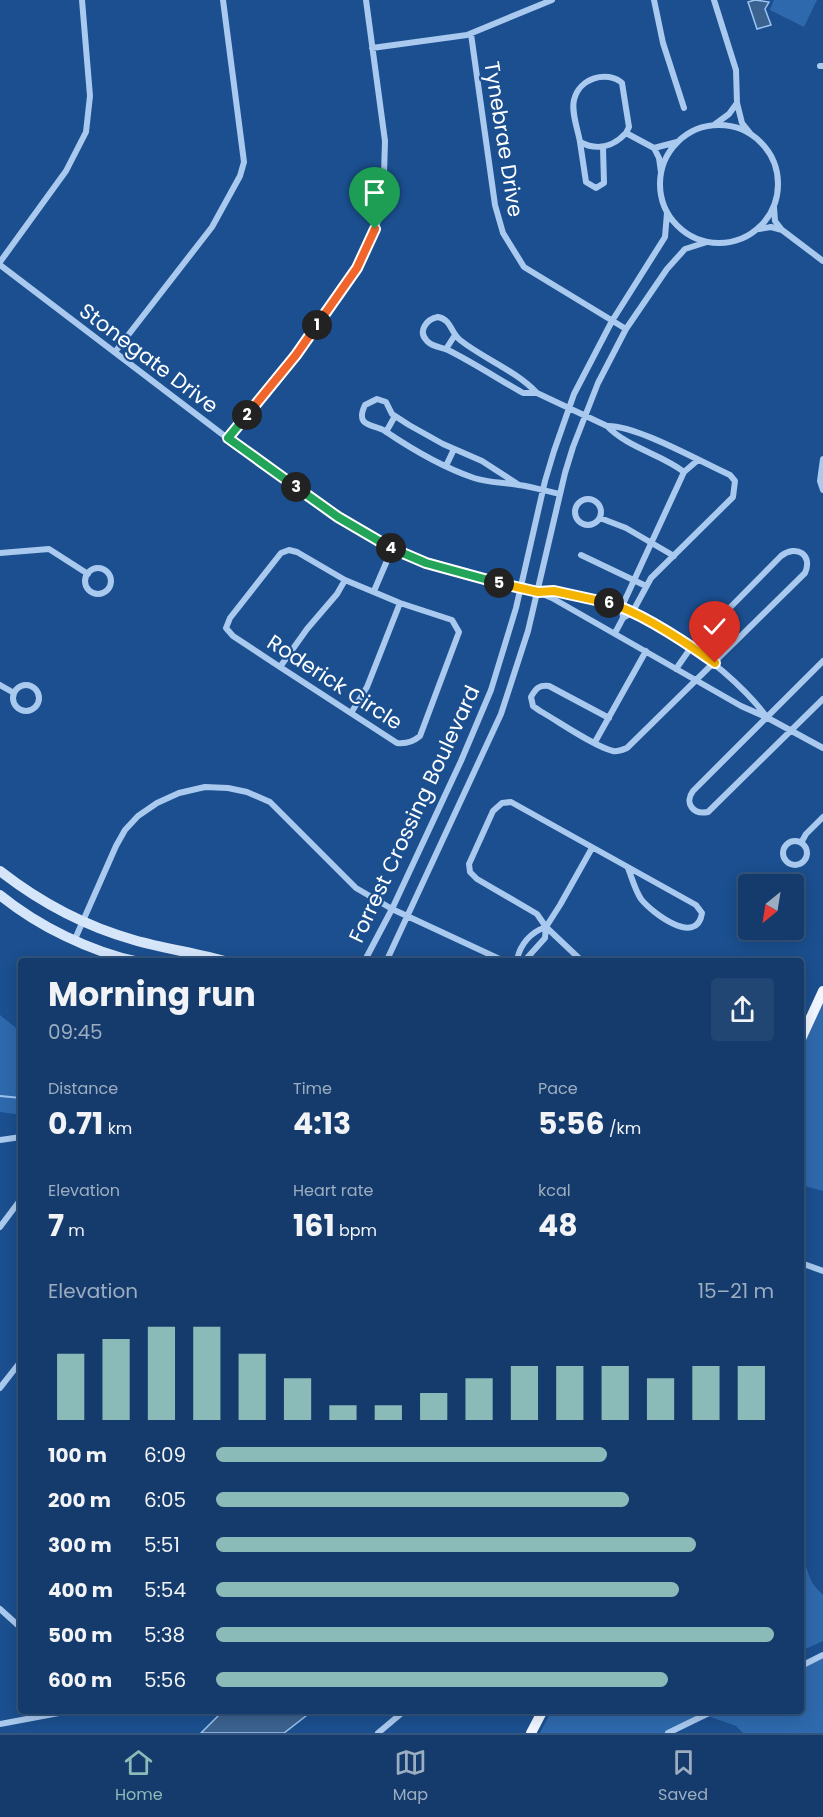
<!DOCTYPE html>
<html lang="en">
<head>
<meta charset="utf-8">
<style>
	:root { --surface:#143b6b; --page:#214673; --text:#f1f3f6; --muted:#9dadc1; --line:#33557e; --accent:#8bbbb9 }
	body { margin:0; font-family:Poppins,sans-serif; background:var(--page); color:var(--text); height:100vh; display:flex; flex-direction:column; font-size:22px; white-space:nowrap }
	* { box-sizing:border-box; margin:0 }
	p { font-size:20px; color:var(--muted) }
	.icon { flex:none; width:33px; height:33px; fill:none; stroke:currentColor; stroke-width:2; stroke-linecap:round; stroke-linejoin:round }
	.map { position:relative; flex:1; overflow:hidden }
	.drawer { position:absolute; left:18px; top:958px; width:786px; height:756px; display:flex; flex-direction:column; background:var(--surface); border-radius:6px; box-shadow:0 3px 15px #0003,0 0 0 2px var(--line) }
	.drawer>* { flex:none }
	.needle { width:39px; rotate:210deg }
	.buttons { position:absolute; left:738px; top:874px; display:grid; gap:12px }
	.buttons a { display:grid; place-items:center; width:66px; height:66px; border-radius:6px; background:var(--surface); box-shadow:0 3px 15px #0003,0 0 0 2px var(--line); font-size:30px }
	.pin { position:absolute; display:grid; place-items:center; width:51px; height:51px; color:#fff; margin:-62px -26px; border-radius:50% 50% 50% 0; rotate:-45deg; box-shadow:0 0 6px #0007 }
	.pin .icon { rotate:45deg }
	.km { position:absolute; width:30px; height:30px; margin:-15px; border-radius:50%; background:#222; color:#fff; font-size:16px; line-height:30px; text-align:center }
	.round { display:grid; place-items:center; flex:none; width:63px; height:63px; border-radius:6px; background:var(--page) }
	.summary { display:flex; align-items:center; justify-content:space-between; height:102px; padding:0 30px }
	h1 { font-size:33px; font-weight:700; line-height:45px }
	.metrics { display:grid; grid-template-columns:repeat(3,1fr); gap:9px; height:102px; padding:6px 30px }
	.metrics div { display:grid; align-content:center }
	.metrics b { font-size:30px; font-weight:700 }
	.metrics small { font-size:16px; font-weight:400 }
	.metrics p { font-size:16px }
	.chart { height:168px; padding:12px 30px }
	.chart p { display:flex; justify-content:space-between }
	.chart svg { width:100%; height:108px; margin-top:6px; stroke:var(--accent); stroke-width:6 }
	ul { padding:0 30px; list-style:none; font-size:20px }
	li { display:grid; grid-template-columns:96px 72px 1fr; align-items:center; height:45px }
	li i { height:15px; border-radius:8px; background:var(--accent) }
	.menu { display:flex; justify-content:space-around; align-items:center; height:84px; border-top:2px solid var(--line); background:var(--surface); font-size:16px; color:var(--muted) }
	.menu a { display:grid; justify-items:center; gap:3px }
	.menu .active { color:var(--accent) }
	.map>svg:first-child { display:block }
	.green { fill:#2e69ad }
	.water { fill:#3c6290; stroke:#9cc4f0; stroke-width:1.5 }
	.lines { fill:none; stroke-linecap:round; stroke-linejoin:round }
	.stream { stroke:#9cc4f0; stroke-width:2 }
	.street { stroke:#a9c9ee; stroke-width:6 }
	.secondary { stroke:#d6e6fa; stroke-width:10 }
	.primary { stroke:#f0f6ff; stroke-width:10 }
	.split-1-casing { stroke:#fff; stroke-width:12 }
	.split-2-casing { stroke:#fff; stroke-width:12 }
	.split-3-casing { stroke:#fff; stroke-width:12 }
	.split-4-casing { stroke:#fff; stroke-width:12 }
	.split-5-casing { stroke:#fff; stroke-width:12 }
	.split-6-casing { stroke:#fff; stroke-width:12 }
	.split-7-casing { stroke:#fff; stroke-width:12 }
	.split-1 { stroke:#f0652b; stroke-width:8 }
	.split-2 { stroke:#f0652b; stroke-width:8 }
	.split-3 { stroke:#22a559; stroke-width:8 }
	.split-4 { stroke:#22a559; stroke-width:8 }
	.split-5 { stroke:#22a559; stroke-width:8 }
	.split-6 { stroke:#f5b400; stroke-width:8 }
	.split-7 { stroke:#f5b400; stroke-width:8 }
	.labels { text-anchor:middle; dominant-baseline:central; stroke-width:4.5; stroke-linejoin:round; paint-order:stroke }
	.street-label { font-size:21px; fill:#fff; stroke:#1b4f8f }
</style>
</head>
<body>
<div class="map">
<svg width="823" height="1733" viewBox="0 0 823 1733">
	<rect width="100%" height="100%" fill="#1b4f8f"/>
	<path class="green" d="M774,0H817L804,27L770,10Z
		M823,991V1191L801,1185V1039Z
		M0,1015L21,1032V1115L0,1112Z
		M801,1460L805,1463C802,1499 796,1547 811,1580C813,1586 819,1590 823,1595V1641L801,1651Z
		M823,1655V1733H743L736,1726L705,1715L668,1733H540L551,1712H801V1666Z"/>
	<path class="water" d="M755,0L769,2L765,9L771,25L757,29L748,2Z
		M222,1712H311L284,1733H201Z"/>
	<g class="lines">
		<path class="stream" d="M0,1096L21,1098"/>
		<path class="street" d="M654,0L663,43L684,108
			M714,0L736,70L737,103
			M471,34L495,205L503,233L524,267L626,329
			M372,48L467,35L552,0
			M820,66H823
			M714,125L729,114L737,103L742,123L750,133
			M660 184a59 59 0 1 1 118 0a59 59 0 1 1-118 0Z
			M626,133C613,147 597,151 580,142C578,130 571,112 574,100C579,78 607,70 622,83L629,127L626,133L654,148
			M580,142L586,182L596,188L604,183L603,148
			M661,172L659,158L654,148L677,142
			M759,229L771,227L782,230L775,221L774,207
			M782,230L823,261
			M0,262L66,171L86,132L90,96L82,0
			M0,265L222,434L337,517L392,549L426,563L538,592L552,598L741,706L766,717L823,748
			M438,317C452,320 450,332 460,340C484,359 515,370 537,393H523C498,379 474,363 448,350C442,347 432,347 427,341C417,331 427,319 438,317Z
			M446,349L455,335
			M115,352L212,227L240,176L244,162L223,0
			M537,393L607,426
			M386,432L395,416
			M229,438L296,355L357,268L375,229L383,207L385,141L366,0
			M823,459L820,481L823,490
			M446,466L454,449
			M684,472C661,454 628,448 607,426C636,425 701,462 730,475L735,481L733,497L651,578L632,613L623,618L622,609L624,602L684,472L698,460
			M519,485L482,461L443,444L409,425L392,414L386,402L377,399L365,405C354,428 375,424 385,431C413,450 442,467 474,478C489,483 504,482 519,485C533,487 546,491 560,494
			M575 512a13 13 0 1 1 26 0a13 13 0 1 1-26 0Z
			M600,518L626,528L674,556
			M289,550L297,552L345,580L400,603L452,620L459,632L420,736C413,742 406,744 397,743L280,667L233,636L226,628L230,618L281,553Z
			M0,553L49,549L88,574
			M581,555L646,586
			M85 581a13 13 0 1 1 26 0a13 13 0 1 1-26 0Z
			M374,591L392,549
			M541,592C616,586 722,658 766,716
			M615,633L623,618
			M823,661L693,791C684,803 693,815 708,812L823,699
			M280,667L307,629L337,594L345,580
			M0,685L14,693
			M13 698a13 13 0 1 1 26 0a13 13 0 1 1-26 0Z
			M351,713L367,687L400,603
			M609,718L549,686C539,685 536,688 531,697L533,706L540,711C558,721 595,747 613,751C618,752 622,750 627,748L805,573C813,555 797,544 781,556L692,646L676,669
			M595,742L646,651
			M783 853a12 12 0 1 1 24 0a12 12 0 1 1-24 0Z
			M801,843L806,834L823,817
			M546,927L560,905L592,848
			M75,939L116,846L125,830L138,816L157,803L179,793L205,787L228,788L247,792L270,802L356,888L392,909L506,962
			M517,960C520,944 531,932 546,927
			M364,962L392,909L461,761L491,690L516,608L545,481L554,451L574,394L612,321L665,237L667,213
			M386,962L501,714L528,631L565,473L573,447L598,383L626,329L667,269L685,249L707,242
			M515,962L527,958L545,938L546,927
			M583,962L546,927L537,914L477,879L470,872L469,864L493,811L502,803L511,802L696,905L702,913C697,947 652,913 641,899C635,890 632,878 628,868
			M0,1140L21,1137
			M0,1227L21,1199
			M801,1263L823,1271
			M0,1388L21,1361
			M0,1609L21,1628
			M801,1666L823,1655
			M0,1724L64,1712
			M378,1733L403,1712
			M668,1733L711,1712"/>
		<path class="secondary" d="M0,871C41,903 84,926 134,940C165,949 197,953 228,962
			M0,895C38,926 91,952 139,962"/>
		<path class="primary" d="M801,1039L823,991
			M531,1733L542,1712"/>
	</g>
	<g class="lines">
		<g class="split-1-casing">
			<path id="split-1" d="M317,325L357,268L375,229"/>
		</g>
		<g class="split-2-casing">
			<path id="split-2" d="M247,415L296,355L317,325"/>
		</g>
		<g class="split-3-casing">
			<path id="split-3" d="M247,415L228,438L296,487"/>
		</g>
		<g class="split-4-casing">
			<path id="split-4" d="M296,487L338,517L391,548"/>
		</g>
		<g class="split-5-casing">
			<path id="split-5" d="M391,548L426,563L499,583"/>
		</g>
		<g class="split-6-casing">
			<path id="split-6" d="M499,583L538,592L554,591L609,603"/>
		</g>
		<g class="split-7-casing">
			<path id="split-7" d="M609,603C640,612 688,644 715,663"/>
		</g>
		<use href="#split-1" class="split-1"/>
		<use href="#split-2" class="split-2"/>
		<use href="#split-3" class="split-3"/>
		<use href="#split-4" class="split-4"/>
		<use href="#split-5" class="split-5"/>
		<use href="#split-6" class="split-6"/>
		<use href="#split-7" class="split-7"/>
	</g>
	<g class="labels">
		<g class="street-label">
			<text transform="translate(504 139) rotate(81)">Tynebrae Drive</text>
			<text transform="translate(149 358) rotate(37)">Stonegate Drive</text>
			<text transform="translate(335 682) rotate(33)">Roderick Circle</text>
			<text transform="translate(414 814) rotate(-65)">Forrest Crossing Boulevard</text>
		</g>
	</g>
</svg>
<div class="buttons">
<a><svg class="needle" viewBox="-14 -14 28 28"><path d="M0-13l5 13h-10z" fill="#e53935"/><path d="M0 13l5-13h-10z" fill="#9dadc1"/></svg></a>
</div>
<div class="pin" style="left:375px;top:229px;background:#1e9e55"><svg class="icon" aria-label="arrive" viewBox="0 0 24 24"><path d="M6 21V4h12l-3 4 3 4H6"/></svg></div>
<div class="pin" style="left:715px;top:663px;background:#d93025"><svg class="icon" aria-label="check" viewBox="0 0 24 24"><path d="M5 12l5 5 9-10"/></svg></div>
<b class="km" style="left:317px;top:325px">1</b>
<b class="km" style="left:247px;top:415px">2</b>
<b class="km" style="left:296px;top:487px">3</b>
<b class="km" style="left:391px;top:548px">4</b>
<b class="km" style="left:499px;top:583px">5</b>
<b class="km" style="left:609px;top:603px">6</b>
<section class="drawer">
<div class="summary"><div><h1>Morning run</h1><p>09:45</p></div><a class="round"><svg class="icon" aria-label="share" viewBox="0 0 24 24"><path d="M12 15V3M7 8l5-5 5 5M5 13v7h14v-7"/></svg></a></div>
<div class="metrics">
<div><p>Distance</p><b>0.71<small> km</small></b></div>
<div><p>Time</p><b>4:13</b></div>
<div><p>Pace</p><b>5:56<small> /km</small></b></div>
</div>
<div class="metrics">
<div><p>Elevation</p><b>7<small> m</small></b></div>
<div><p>Heart rate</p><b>161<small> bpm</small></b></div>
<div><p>kcal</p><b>48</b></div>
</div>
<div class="chart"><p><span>Elevation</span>15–21 m</p>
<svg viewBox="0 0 160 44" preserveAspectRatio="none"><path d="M5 44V17M15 44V11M25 44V6M35 44V6M45 44V17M55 44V27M65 44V38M75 44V38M85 44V33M95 44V27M105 44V22M115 44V22M125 44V22M135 44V27M145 44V22M155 44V22"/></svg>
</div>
<ul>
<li><b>100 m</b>6:09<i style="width:70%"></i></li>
<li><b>200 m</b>6:05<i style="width:74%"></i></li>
<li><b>300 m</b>5:51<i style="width:86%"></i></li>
<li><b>400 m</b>5:54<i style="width:83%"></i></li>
<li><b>500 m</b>5:38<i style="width:100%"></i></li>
<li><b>600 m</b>5:56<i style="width:81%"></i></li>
</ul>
</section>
</div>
<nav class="menu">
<a class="active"><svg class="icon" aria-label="home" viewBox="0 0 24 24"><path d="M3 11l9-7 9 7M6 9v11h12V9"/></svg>Home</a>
<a><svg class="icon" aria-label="map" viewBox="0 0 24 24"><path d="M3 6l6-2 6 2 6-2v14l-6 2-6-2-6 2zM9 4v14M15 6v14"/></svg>Map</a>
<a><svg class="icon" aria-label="saved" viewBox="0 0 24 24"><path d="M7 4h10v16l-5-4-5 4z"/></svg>Saved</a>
</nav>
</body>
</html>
